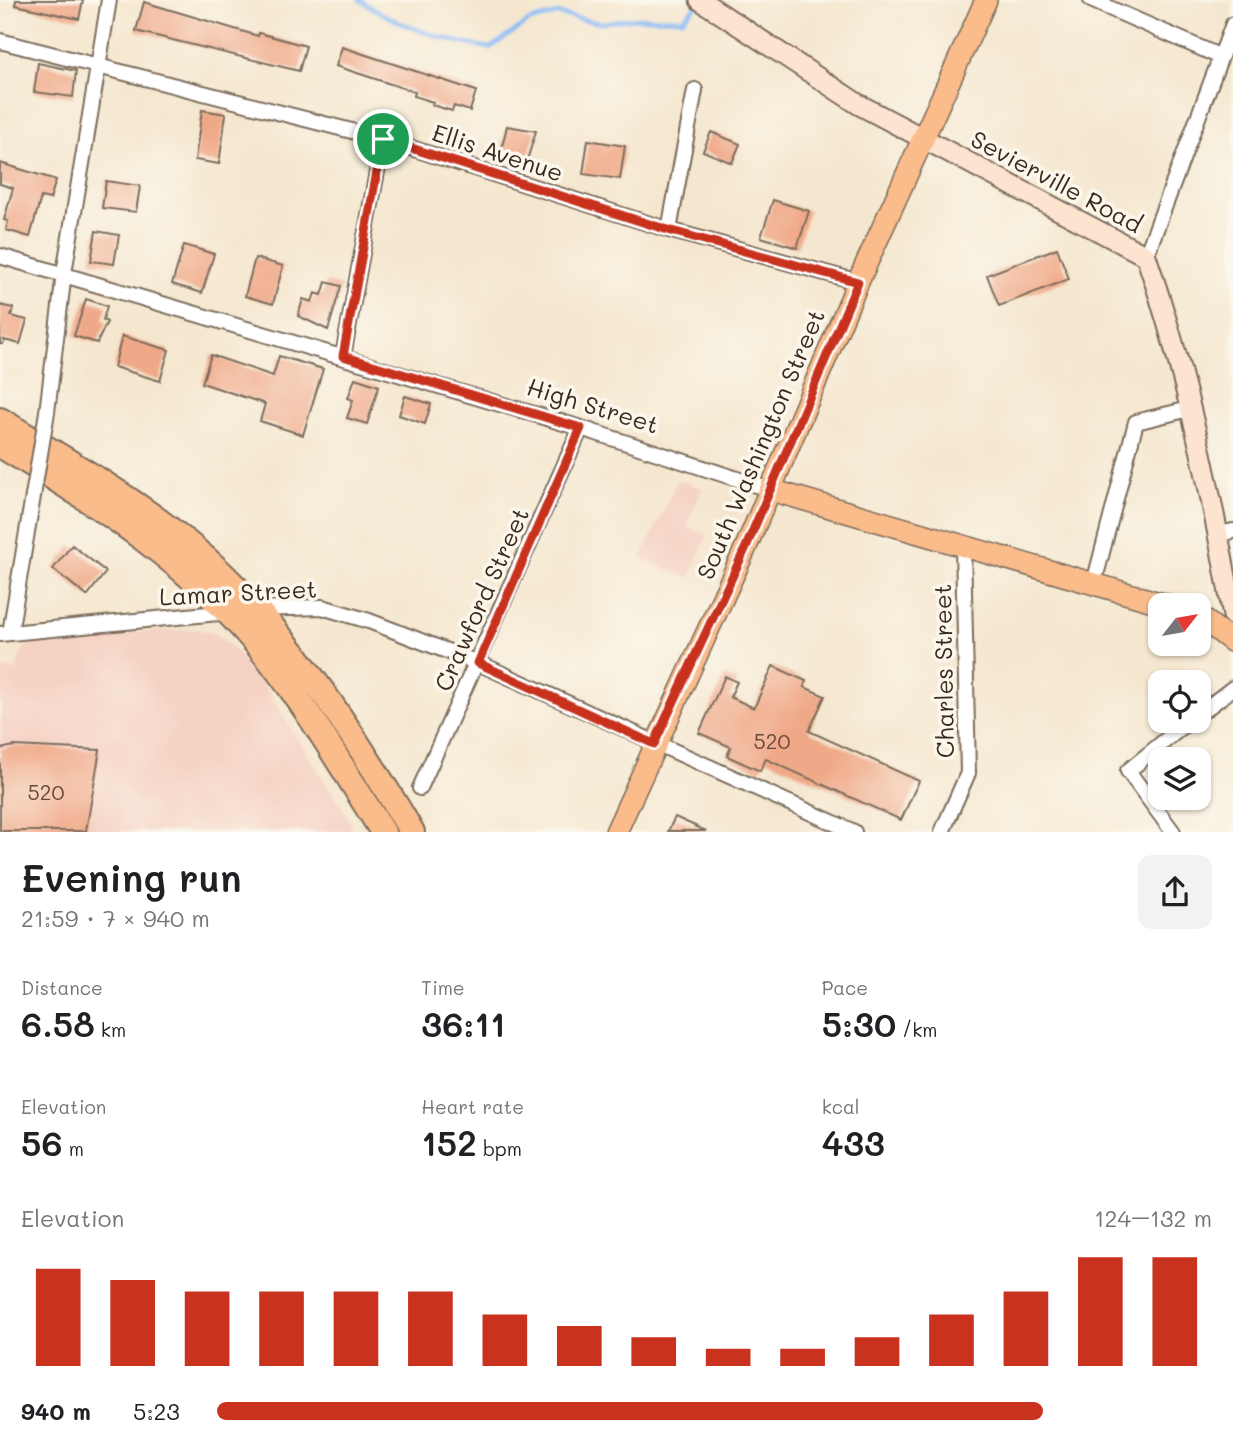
<!DOCTYPE html>
<html lang="en">
<head>
<meta charset="utf-8">
<style>
	:root { --surface:#fff; --page:#f2f2f2; --text:#202124; --muted:#757577; --accent:#c8321e }
	body { margin:0; font-family:Mali,sans-serif; background:var(--page); color:var(--text); height:100vh; display:flex; flex-direction:column; font-size:26px; white-space:nowrap }
	* { box-sizing:border-box; margin:0 }
	p { font-size:23px; color:var(--muted) }
	.icon { flex:none; width:38px; height:38px; fill:none; stroke:currentColor; stroke-width:2; stroke-linecap:round; stroke-linejoin:round }
	.map { position:relative; height:832px; overflow:hidden }
	.sheet { display:flex; flex-direction:column; background:var(--surface); flex:1 }
	.sheet>* { flex:none }
	.needle { width:46px; rotate:59deg }
	.tools { position:absolute; left:1148px; top:593px; display:grid; gap:14px }
	.tools a { display:grid; place-items:center; width:63px; height:63px; border-radius:14px; background:var(--surface); box-shadow:0 2px 5px #0004; font-size:35px }
	.pin { position:absolute; display:grid; place-items:center; width:60px; height:60px; color:#fff; margin:-30px; border:4px solid #fff; border-radius:50%; box-shadow:0 2px 7px #0007 }
	.round { display:grid; place-items:center; flex:none; width:74px; height:74px; border-radius:14px; background:var(--page) }
	.headline { display:flex; align-items:center; justify-content:space-between; height:119px; padding:0 21px }
	h1 { font-size:38px; font-weight:600; line-height:52px }
	.stats { display:grid; grid-template-columns:repeat(3,1fr); gap:10px; height:119px; padding:7px 21px }
	.stats div { display:grid; align-content:center }
	.stats b { font-size:35px; font-weight:600 }
	.stats small { font-size:19px; font-weight:400 }
	.stats p { font-size:19px }
	.chart { height:196px; padding:14px 21px }
	.chart p { display:flex; justify-content:space-between }
	.chart svg { width:100%; height:126px; margin-top:7px; stroke:var(--accent); stroke-width:6 }
	ul { padding:0 21px; list-style:none; font-size:23px }
	li { display:grid; grid-template-columns:112px 84px 1fr; align-items:center; height:52px }
	li i { height:18px; border-radius:9px; background:var(--accent) }
	.map>svg:first-child { display:block }
	.built { fill:#f5d2c3 }
	.lines { fill:none; stroke-linecap:round; stroke-linejoin:round }
	.stream { stroke:#88baf5; stroke-width:4.5 }
	.building { fill:#f0a988 }
	.street-casing { stroke:#7c6c5c; stroke-width:18 }
	.secondary-casing { stroke:#7c6c5c; stroke-width:23 }
	.primary-casing { stroke:#7c6c5c; stroke-width:24 }
	.highway-casing { stroke:#7c6c5c; stroke-width:28 }
	.street { stroke:#fff; stroke-width:14 }
	.secondary { stroke:#fde4d1; stroke-width:19 }
	.primary { stroke:#fabc8b; stroke-width:21 }
	.highway { stroke:#fabc8b; stroke-width:24 }
	.street-bridge-casing { stroke:#7c6c5c; stroke-width:18; stroke-linecap:butt }
	.street-bridge { stroke:#fff; stroke-width:14 }
	.route-casing { stroke:#fff; stroke-width:14 }
	.route { stroke:#c8321e; stroke-width:9 }
	.labels { text-anchor:middle; dominant-baseline:central; stroke-width:7; stroke-linejoin:round; paint-order:stroke }
	.number-label { font-size:21px; fill:#684a38 }
	.street-label { font-size:24px; fill:#3b2a1e; stroke:#fbf7ec }
</style>
</head>
<body>
<div class="map">
<svg width="1233" height="832" viewBox="0 0 1233 832">
	<rect width="100%" height="100%" fill="#fbf7ec"/>
	<filter id="ink" filterUnits="userSpaceOnUse"><feTurbulence type="fractalNoise" baseFrequency=".0143" numOctaves="2"/><feDisplacementMap in="SourceGraphic" scale="14" xChannelSelector="R" yChannelSelector="G"/><feConvolveMatrix kernelMatrix="1 2 1 2 8 2 1 2 1" color-interpolation-filters="sRGB"/></filter>
	<filter id="wash" filterUnits="userSpaceOnUse"><feTurbulence type="fractalNoise" baseFrequency=".00686" numOctaves="4" result="noise"/><feDisplacementMap in="SourceGraphic" scale="28" xChannelSelector="R" yChannelSelector="G"/><feGaussianBlur stdDeviation="1.57" result="paint"/><feColorMatrix in="noise" values="0 0 0 0 0 0 0 0 0 0 0 0 0 0 0 0 0 1.4 0 .05"/><feComposite in="paint" operator="in"/></filter>
	<g filter="url(#wash)">
		<rect width="100%" height="100%" fill="#f5e7cf"/>
		<path class="built" d="M678,479L702,488L687,527L708,535L689,578L641,558Z
			M196,629L216,634L249,663L352,823L349,832H0V668L15,670L23,649L37,637Z"/>
		<g class="lines">
			<path class="stream" d="M360,0C399,27 444,41 490,48L530,21L557,14L600,23L636,18L683,19L697,5"/>
		</g>
		<g id="blocks">
			<path class="building" d="M16,0H83L79,19L15,5Z
				M144,2L258,36L259,33L306,46L299,71L136,31Z
				M342,47L476,91L470,111L454,106L452,111L432,105L433,102L414,96L415,92L336,66Z
				M38,63L76,71L73,97L34,92Z
				M202,110L226,114L219,164L195,160Z
				M507,126L536,131L527,160L500,155Z
				M711,132L740,144L732,163L703,151Z
				M588,140L625,146L620,179L583,174Z
				M0,163L56,180L50,199L41,197L30,237L6,230L8,221L4,220L13,188L0,184Z
				M106,181L140,186L136,212L102,208Z
				M773,200L809,211L797,248L761,237Z
				M96,231L119,235L114,264L91,261Z
				M184,245L214,254L202,293L172,284Z
				M1057,248L1069,279L999,306L987,275Z
				M255,258L283,266L273,304L245,296Z
				M326,282L341,286L328,330L298,316L303,299L312,302L315,293L322,295Z
				M86,299L107,306L103,320L107,322L97,343L74,336Z
				M0,305L13,308L11,316L27,320L20,344L4,340L3,344H0Z
				M122,336L169,350L160,381L114,367Z
				M211,355L273,376L279,356L323,369L303,435L260,421L265,404L202,383Z
				M355,378L379,386L367,424L347,418L353,400L348,398Z
				M405,396L431,404L425,424L399,415Z
				M72,545L106,572L87,596L53,569Z
				M773,666L806,681L804,687L825,696L809,731L919,781L901,820L766,759L760,771L727,756L731,747L699,733L725,676L737,682L730,697L754,708Z
				M14,746L100,750L86,831H0V749Z
				M675,817L706,831H668Z"/>
		</g>
	</g>
	<g filter="url(#ink)">
		<use href="#blocks" fill-opacity="0" stroke="#7c6c5c" stroke-width="2"/>
		<g class="lines">
			<g class="street-casing">
				<path id="street" d="M1091,0L1221,57
					M0,41L383,139L669,230L858,282
					M669,230L695,90
					M0,256L581,428L771,490
					M1146,256L1233,24
					M343,356L383,139
					M47,412L64,273L109,0
					M1219,534L1233,531
					M1094,583L1136,422L1189,409
					M256,609L322,607L369,621L478,663L854,832
					M10,633L30,514
					M0,634L229,612
					M1199,714L1233,688
					M420,788L581,428
					M942,832L968,773L963,545
					M1173,832L1128,771L1189,721"/>
			</g>
			<g class="secondary-casing">
				<path id="secondary" d="M700,0L858,104L1146,256C1186,373 1212,495 1233,616"/>
			</g>
			<g class="primary-casing">
				<path id="primary" d="M771,490L1170,606
					M1199,616L1233,642
					M616,832L746,547L858,282L986,0"/>
			</g>
			<g class="highway-casing">
				<path id="highway" d="M0,420C65,460 132,497 191,546C284,623 351,729 412,832
					M0,445C99,504 196,567 269,659C311,713 346,774 383,832"/>
			</g>
			<use href="#street" class="street"/>
			<use href="#secondary" class="secondary"/>
			<use href="#primary" class="primary"/>
			<use href="#highway" class="highway"/>
			<g class="street-bridge-casing">
				<path id="street-bridge" d="M30,514L47,412"/>
			</g>
			<use href="#street-bridge" class="street-bridge"/>
		</g>
	</g>
	<g class="lines" filter="url(#ink)">
		<g class="route-casing">
			<path id="route" d="M383,139L668,230L858,282L746,547L654,744L478,663L581,428L343,356Z"/>
		</g>
		<use href="#route" class="route"/>
	</g>
	<g class="labels">
		<g class="number-label">
			<text x="772" y="740">520</text>
			<text x="46" y="791">520</text>
		</g>
		<g class="street-label">
			<text transform="translate(498 152) rotate(18)">Ellis Avenue</text>
			<text transform="translate(1057 181) rotate(28)">Sevierville Road</text>
			<text transform="translate(593 405) rotate(17)">High Street</text>
			<text transform="translate(760 444) rotate(-67)">South Washington Street</text>
			<text transform="translate(238 592) rotate(-3)">Lamar Street</text>
			<text transform="translate(481 599) rotate(-66)">Crawford Street</text>
			<text transform="translate(943 671) rotate(-91)">Charles Street</text>
		</g>
	</g>
</svg>
<div class="tools">
<a><svg class="needle" viewBox="-14 -14 28 28"><path d="M0-13l5 13h-10z" fill="#e53935"/><path d="M0 13l5-13h-10z" fill="#757577"/></svg></a>
<a><svg class="icon" aria-label="locate" viewBox="0 0 24 24"><circle cx="12" cy="12" r="6"/><path d="M12 2v4M12 18v4M2 12h4M18 12h4"/></svg></a>
<a><svg class="icon" aria-label="layers" viewBox="0 0 24 24"><path d="M12 4l9 5-9 5-9-5zM3 14l9 5 9-5"/></svg></a>
</div>
<div class="pin" style="left:383px;top:139px;background:#1e9e55"><svg class="icon" aria-label="arrive" viewBox="0 0 24 24"><path d="M6 21V4h12l-3 4 3 4H6"/></svg></div>
</div>
<section class="sheet">
<div class="headline"><div><h1>Evening run</h1><p>21:59 · 7 × 940 m</p></div><a class="round"><svg class="icon" aria-label="share" viewBox="0 0 24 24"><path d="M12 15V3M7 8l5-5 5 5M5 13v7h14v-7"/></svg></a></div>
<div class="stats">
<div><p>Distance</p><b>6.58<small> km</small></b></div>
<div><p>Time</p><b>36:11</b></div>
<div><p>Pace</p><b>5:30<small> /km</small></b></div>
</div>
<div class="stats">
<div><p>Elevation</p><b>56<small> m</small></b></div>
<div><p>Heart rate</p><b>152<small> bpm</small></b></div>
<div><p>kcal</p><b>433</b></div>
</div>
<div class="chart"><p><span>Elevation</span>124–132 m</p>
<svg viewBox="0 0 160 44" preserveAspectRatio="none"><path d="M5 44V10M15 44V14M25 44V18M35 44V18M45 44V18M55 44V18M65 44V26M75 44V30M85 44V34M95 44V38M105 44V38M115 44V34M125 44V26M135 44V18M145 44V6M155 44V6"/></svg>
</div>
<ul>
<li><b>940 m</b>5:23<i style="width:83%"></i></li>
</ul>
</section>
</body>
</html>
